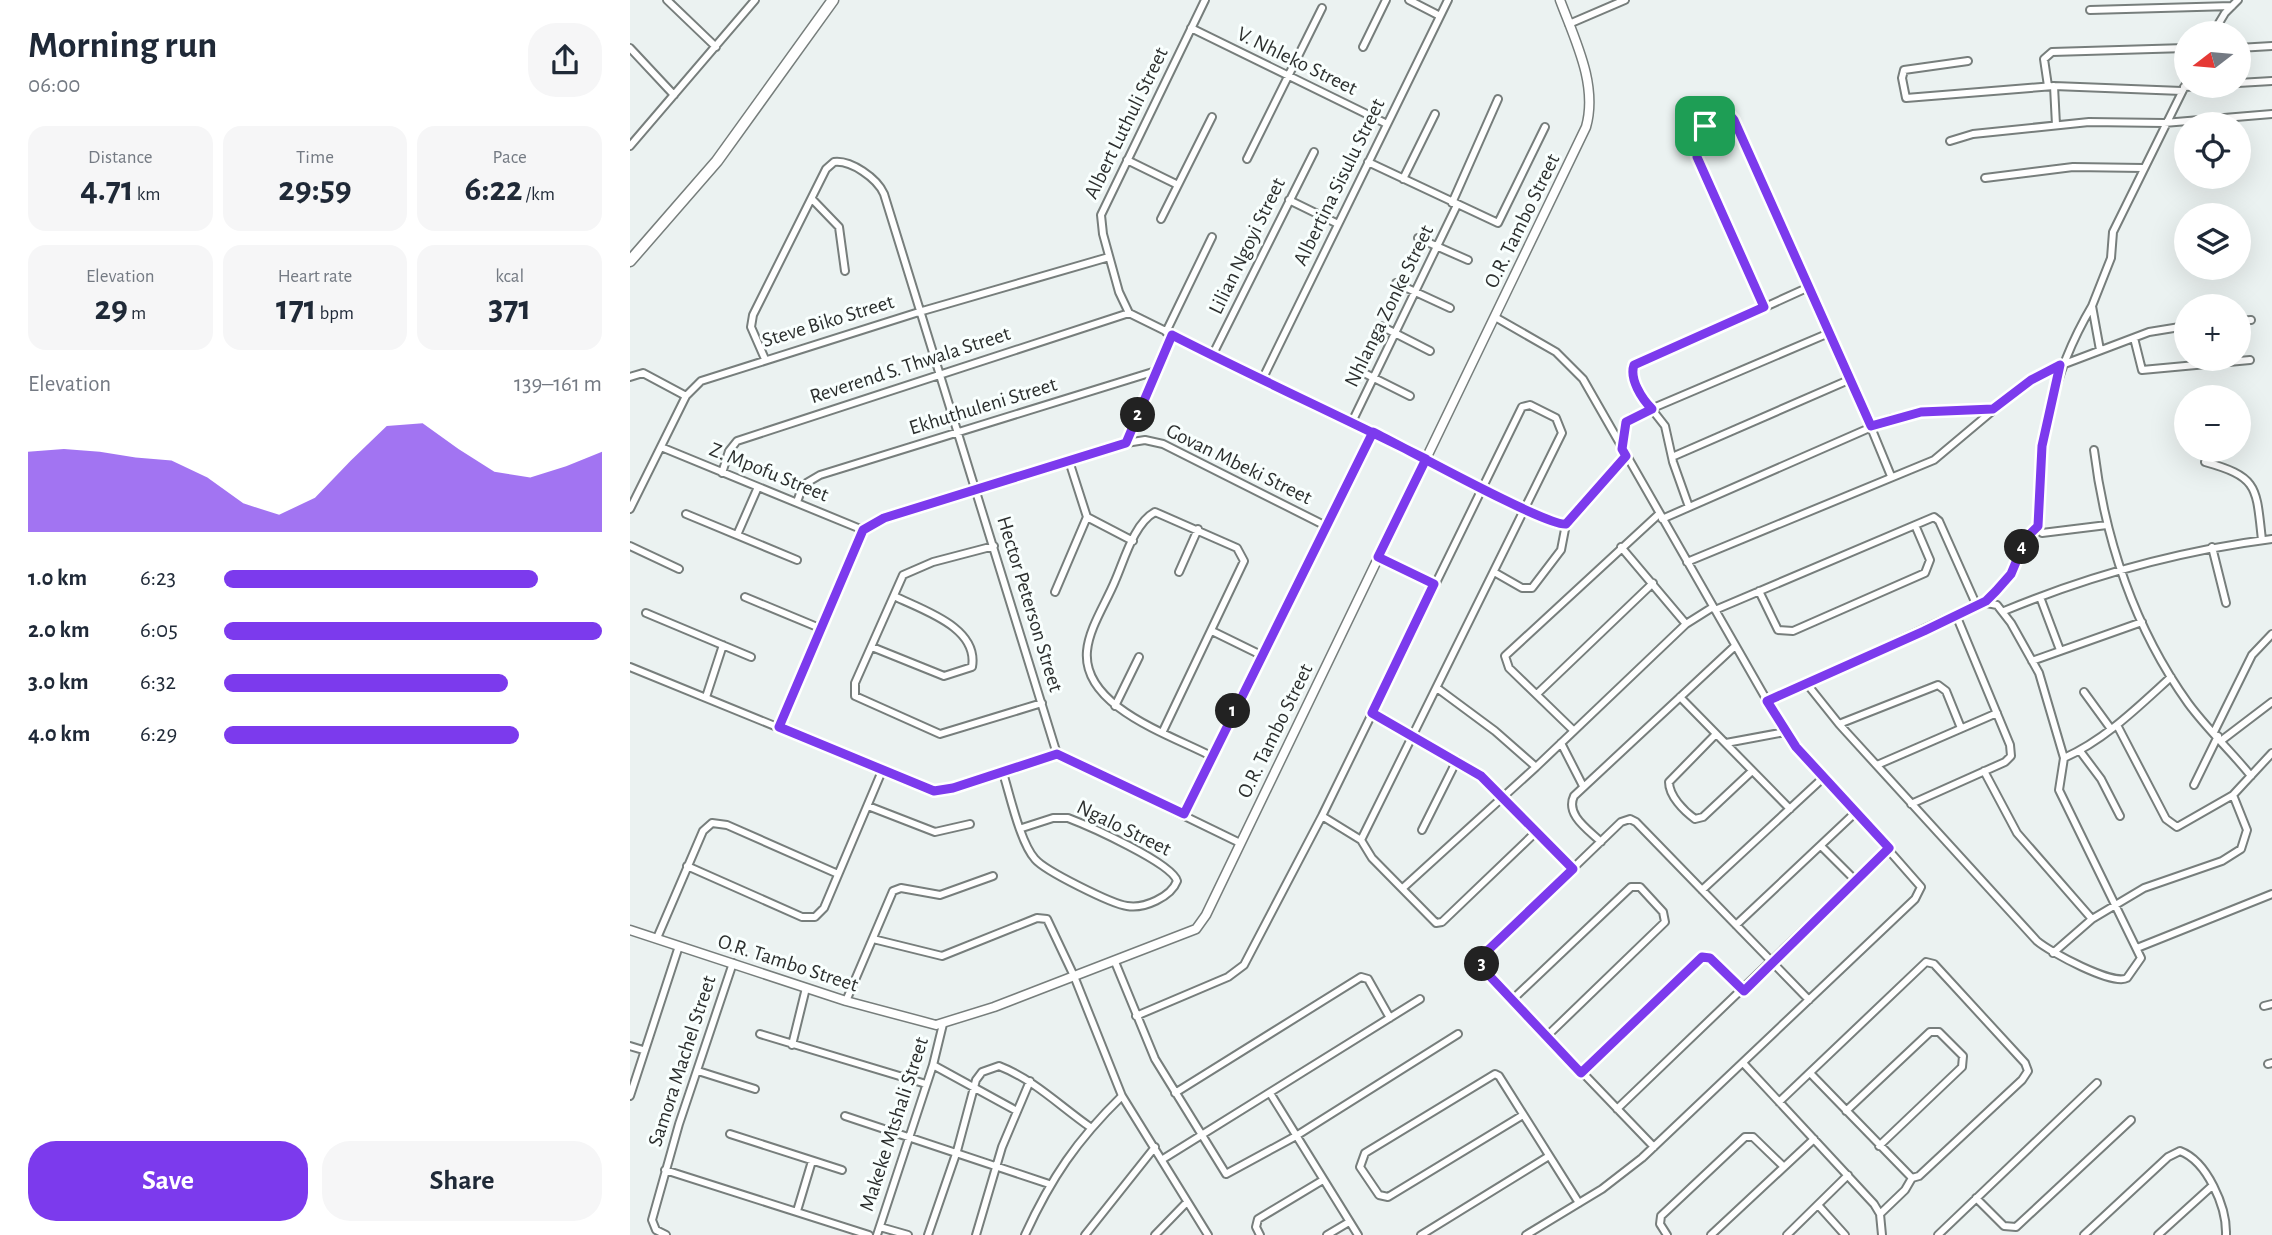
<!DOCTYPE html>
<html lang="en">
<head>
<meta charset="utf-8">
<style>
	:root { --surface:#fff; --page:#f6f6f7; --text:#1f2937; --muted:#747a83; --accent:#7c3aed }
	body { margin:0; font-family:"Alegreya Sans",sans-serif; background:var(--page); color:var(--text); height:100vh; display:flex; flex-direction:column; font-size:26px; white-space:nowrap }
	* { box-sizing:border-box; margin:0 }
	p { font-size:23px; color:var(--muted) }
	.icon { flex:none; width:38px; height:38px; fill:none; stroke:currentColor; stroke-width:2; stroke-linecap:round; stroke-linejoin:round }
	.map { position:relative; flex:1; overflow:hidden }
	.panel { display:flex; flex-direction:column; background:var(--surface); width:630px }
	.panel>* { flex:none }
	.needle { width:46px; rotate:254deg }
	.buttons { position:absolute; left:1544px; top:21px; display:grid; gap:14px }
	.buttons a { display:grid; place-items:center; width:77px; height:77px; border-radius:50%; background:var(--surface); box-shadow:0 7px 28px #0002; font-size:35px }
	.pin { position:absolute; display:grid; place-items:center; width:60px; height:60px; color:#fff; margin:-30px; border-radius:14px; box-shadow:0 4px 10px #0006 }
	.km { position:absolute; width:35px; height:35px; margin:-18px; border-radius:50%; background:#222; color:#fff; font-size:19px; line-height:35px; text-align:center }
	.round { display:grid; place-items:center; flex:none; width:74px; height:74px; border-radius:28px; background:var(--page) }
	.head { display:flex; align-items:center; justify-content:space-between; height:119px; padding:0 28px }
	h1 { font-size:38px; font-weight:700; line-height:52px }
	.stats { display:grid; grid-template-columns:repeat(3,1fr); gap:10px; height:119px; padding:7px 28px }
	.stats div { display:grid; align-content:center; border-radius:18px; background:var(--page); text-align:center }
	.stats b { font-size:35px; font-weight:700 }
	.stats small { font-size:19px; font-weight:400 }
	.stats p { font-size:19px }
	.chart { height:196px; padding:14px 28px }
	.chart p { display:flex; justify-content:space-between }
	.chart svg { width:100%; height:126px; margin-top:7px; fill:var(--accent); opacity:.7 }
	.button { display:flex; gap:14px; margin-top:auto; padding:14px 28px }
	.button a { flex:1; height:80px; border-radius:28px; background:var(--accent); color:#fff; font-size:28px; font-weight:700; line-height:80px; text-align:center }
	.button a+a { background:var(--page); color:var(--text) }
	ul { padding:0 28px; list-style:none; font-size:23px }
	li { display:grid; grid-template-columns:112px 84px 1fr; align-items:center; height:52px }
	li i { height:18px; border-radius:9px; background:var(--accent) }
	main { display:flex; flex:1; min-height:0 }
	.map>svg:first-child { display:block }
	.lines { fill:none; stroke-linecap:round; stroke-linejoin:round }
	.minor-casing { stroke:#777e7c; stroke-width:10 }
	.tertiary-casing { stroke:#777e7c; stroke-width:11 }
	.trunk-casing { stroke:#777e7c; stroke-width:13 }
	.minor { stroke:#fff; stroke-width:6 }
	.tertiary { stroke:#fff; stroke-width:8 }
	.trunk { stroke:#fff; stroke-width:10 }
	.route-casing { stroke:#fff; stroke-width:14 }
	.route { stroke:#7c3aed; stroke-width:9 }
	.labels { text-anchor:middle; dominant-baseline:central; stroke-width:6; stroke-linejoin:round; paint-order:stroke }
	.street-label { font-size:21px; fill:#2c2f2e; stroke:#f9fffe }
</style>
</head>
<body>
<main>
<section class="panel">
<div class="head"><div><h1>Morning run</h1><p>06:00</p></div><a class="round"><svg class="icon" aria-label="share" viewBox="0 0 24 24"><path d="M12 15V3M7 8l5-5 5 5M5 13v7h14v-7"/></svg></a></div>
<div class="stats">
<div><p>Distance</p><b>4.71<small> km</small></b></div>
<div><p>Time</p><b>29:59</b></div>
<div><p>Pace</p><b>6:22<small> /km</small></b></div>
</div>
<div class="stats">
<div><p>Elevation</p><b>29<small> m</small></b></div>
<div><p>Heart rate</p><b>171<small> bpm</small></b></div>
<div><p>kcal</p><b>371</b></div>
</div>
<div class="chart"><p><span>Elevation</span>139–161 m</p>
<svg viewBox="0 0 160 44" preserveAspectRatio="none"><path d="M0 44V16L10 15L20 16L30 18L40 19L50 25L60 34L70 38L80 32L90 19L100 7L110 6L120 15L130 23L140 25L150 21L160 16V44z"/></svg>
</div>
<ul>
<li><b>1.0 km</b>6:23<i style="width:83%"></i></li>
<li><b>2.0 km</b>6:05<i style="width:100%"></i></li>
<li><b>3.0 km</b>6:32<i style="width:75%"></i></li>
<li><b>4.0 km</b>6:29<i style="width:78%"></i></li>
</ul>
<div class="button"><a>Save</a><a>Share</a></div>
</section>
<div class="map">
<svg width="1642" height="1235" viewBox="0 0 1642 1235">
	<rect width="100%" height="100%" fill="#ebf2f1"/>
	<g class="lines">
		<g class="minor-casing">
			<path id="minor" d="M37,0L86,47
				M575,0L471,215L473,234L489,292L499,313L927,524L940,522L996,456
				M779,0L810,16
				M1460,10L1602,6
				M939,24L995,0
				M561,28L757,124
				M1583,33L1595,13L1608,0
				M733,47L756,0
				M0,48L44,95
				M1608,48L1642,46
				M1338,61L1274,70L1272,78L1276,98L1424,86L1552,91
				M1608,83L1642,81
				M1418,86L1414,59L1422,52L1556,48
				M1424,86L1426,125
				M1554,87L1574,86
				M1320,141L1343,134L1459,122L1534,123L1642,114
				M0,146L125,0
				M617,159L692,8
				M497,160L548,185
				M738,162L868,223L915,127
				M1355,178L1443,167L1513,168
				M773,179L805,114
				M182,199L209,227L215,271
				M659,200L708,224
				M822,203L868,99
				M531,219L582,117
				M788,238L838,260
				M766,283L820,308
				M1462,306C1420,377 1408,446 1408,528L1412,533L1477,525
				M1134,307L1067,157C1064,136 1078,115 1100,115L1104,120L1221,379L1261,476
				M865,317L926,352L953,379L1155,732L1291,887L1285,899L1012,1158L972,1189L896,1235
				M1608,321L1621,320
				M751,326L800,351
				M536,332L582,237
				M1504,338L1512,370L1620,360
				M1470,350L1462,306L1481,258L1483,232L1556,84
				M582,356L684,152
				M135,359L121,327L123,315L196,169L204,162C221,160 247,178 254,194L427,754L610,843
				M726,369L780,396
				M0,377L13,373L56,396
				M632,380L818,0
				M722,422L827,205
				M496,443L542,335
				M993,446L995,425L1002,417L1199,333
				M31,447L233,530
				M1464,450C1475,540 1505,629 1558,703C1577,729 1601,751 1621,776
				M1042,457L1221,379
				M439,461L457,517L503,541
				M1575,462C1629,477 1626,487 1632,540
				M92,473L99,451L107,441L499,313
				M167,502L173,485L190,475L526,371
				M1059,507L1043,462L1035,426L1013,398L1002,374L1003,367L1179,287
				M0,509L56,396L71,381L289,312L479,257
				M56,514L167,560
				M1032,519L1260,419L1291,412L1362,409
				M107,535L128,487
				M0,546L49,569
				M364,546L303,562L273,575L225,683V696L310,734L412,703
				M991,547L1056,624
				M1582,547L1596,603
				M748,557L804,584
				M1057,562L1304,460L1385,392L1416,371L1519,332L1556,326
				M549,572L568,529
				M864,572L892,588H902L931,550L936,524
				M1129,591L1148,630L1163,631L1295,573L1300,560L1285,525
				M425,592L457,517
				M115,597L192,629
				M1410,597L1430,650
				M1356,601L1381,574L1396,538L1407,526
				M1085,610L1304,517L1309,521L1346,604
				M1374,611C1461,575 1548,551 1642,539
				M16,613L121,657
				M582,631L631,655
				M242,647L314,676L342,667C349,627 292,610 264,596
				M1402,661L1512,622
				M0,667L304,791L323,788L427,754
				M807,688L865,731L906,767
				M1454,692L1481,729
				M907,694L1023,583
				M76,697L93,645
				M1050,697L1160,809
				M1137,701L1352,602L1367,605L1381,623L1409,673L1434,758L1429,790L1511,958L1497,978C1483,986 1420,952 1407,941L1209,724L1177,684
				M485,706L509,657
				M742,713L851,776L943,869
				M1209,724L1308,685L1316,691L1331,728
				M1487,725L1536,819L1547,827L1603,795L1642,753
				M149,727L233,530L249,520L496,443L515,440L533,444L694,525
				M943,730L879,668L875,656L1029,514
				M533,731L614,561L607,548L525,512C504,523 494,561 485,581C476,603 459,628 457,651C452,707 541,735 581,756
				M1584,732L1622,655L1642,634
				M1086,734L1039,782C1039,796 1054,811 1065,819L1073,817L1122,771
				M1592,740L1642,702
				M931,743L953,786
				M1096,743L1155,732
				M1450,751L1471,779L1490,816
				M1434,758C1475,740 1509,706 1541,677
				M1247,765L1367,713
				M1354,771L1387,833L1462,919L1423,953
				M373,773C380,795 390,842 405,859C415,871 482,904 497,906C514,909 541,897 547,881C542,863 459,826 438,818H423L392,828
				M1564,785L1588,736
				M1281,804L1375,762L1381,756L1380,745L1326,615
				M238,806L305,832L340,824
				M554,814L743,432
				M692,816L731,840L742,858L806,923L812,922L906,832
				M792,830L827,760
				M971,842C959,830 935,815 944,796L1105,646
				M1191,846L1225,880
				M57,866L172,917H185L194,908L252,771
				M774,887L906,767L1056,624L1083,607
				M1072,890L1193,778
				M1462,919L1514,888L1592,861L1611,849L1617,830L1603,795
				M1106,925L1226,812
				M27,938L73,831L82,823L97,825L208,874
				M243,939L312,956L407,918L417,919L444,976L492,1096L578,1235
				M1507,948L1642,894
				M485,962L525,1059L596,1174L666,1136L828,1034
				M882,1000L1001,887H1010L1033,912L1035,922L917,1036
				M216,1001L263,891L271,888L310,895L363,876
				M1634,1006L1642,1004
				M506,1016L598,977L614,965L692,816L892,407L900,405L926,418L932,433L731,840
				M130,1034L296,1084
				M162,1045L176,988
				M0,1046L13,1050
				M1114,1064L1244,1204L1250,1214L1252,1235
				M1638,1064L1642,1063
				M303,1065L387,1111
				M68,1071L125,1089
				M951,1073L1072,957L1080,958L1113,991
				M545,1093L731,977L738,979L760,1018
				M640,1093L728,1235
				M0,1096L49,946
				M1149,1102L1296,962L1304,964L1395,1063L1398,1071L1392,1080L1289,1176L1282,1178L1180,1073
				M987,1109L1259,848
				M1216,1111L1300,1032H1309L1333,1056L1332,1067L1249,1146
				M893,1115L758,1197L749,1195L730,1167L735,1153L865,1074L869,1076L949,1203
				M215,1116L419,1184
				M100,1134L212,1170
				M1024,1147L855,971L851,961L853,955L991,822L1000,819L1006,822L1179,1000
				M533,1159L790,999
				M35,1170L239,1235
				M1346,1198L1374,1226L1386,1227L1501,1120
				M1188,1205L1215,1235
				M167,1211L182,1161
				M1250,1214L1275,1190L1282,1178
				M250,1227L278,1235
				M36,1235L26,1230L22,1220L49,1124L103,963
				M247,1235L303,1065L313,1024
				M298,1235L327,1151L346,1080L352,1072L369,1066C403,1079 430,1106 460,1127
				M346,1235L372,1147L400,1081
				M395,1235C421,1178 447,1140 492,1096
				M455,1235L525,1147
				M525,1235L557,1202
				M630,1235L626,1227L628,1219L693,1180
				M697,1235L719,1222
				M791,1235L919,1156
				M1037,1235L1030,1224L1031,1216L1115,1137H1123L1154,1167
				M1081,1235L1184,1139
				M1157,1235L1218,1175
				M1308,1235L1467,1083
				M1454,1235L1538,1157L1550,1151C1577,1161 1597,1207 1596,1235
				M1528,1235L1582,1186"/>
		</g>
		<g class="tertiary-casing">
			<path id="tertiary" d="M0,930L216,1001L306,1025L364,1007L566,929L576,915L956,127C968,85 945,40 930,0"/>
		</g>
		<g class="trunk-casing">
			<path id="trunk" d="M0,261L87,161L203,0"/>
		</g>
		<use href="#minor" class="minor"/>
		<use href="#tertiary" class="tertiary"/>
		<use href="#trunk" class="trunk"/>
	</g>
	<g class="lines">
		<g class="route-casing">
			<path id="route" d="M1075,126L1068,141L1067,157L1134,307L1004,365C999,379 1012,399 1022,409L996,422L992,449L996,456L936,524C917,527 772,446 743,432L554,814L427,754L323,788L304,791L149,727L233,530L254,518L496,443L542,335C626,378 712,417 796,459L748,557L804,584L742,713L851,776L943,869L853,955L851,961L855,971L951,1073L1072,957L1080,958L1114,991L1259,848L1166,747L1137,701L1294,631L1356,601L1366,591L1381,574L1396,538L1408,526L1412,446L1430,365L1401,380L1363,409L1291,412L1241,426L1104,120L1100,115L1083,120L1075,126"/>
		</g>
		<use href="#route" class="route"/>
	</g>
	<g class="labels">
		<g class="street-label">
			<text transform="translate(667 61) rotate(26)">V. Nhleko Street</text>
			<text transform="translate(496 123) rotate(-64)">Albert Luthuli Street</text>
			<text transform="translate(709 182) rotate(-64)">Albertina Sisulu Street</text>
			<text transform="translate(892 221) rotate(-64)">O.R. Tambo Street</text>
			<text transform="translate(617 246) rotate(-64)">Lilian Ngoyi Street</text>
			<text transform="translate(759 306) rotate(-64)">Nhlanga Zonke Street</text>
			<text transform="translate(198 321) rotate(-17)">Steve Biko Street</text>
			<text transform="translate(280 365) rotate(-18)">Reverend S. Thwala Street</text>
			<text transform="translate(353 406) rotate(-17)">Ekhuthuleni Street</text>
			<text transform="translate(609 464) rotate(26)">Govan Mbeki Street</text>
			<text transform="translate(139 472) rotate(22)">Z. Mpofu Street</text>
			<text transform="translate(400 604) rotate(73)">Hector Peterson Street</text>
			<text transform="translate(645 731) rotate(-64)">O.R. Tambo Street</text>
			<text transform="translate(494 828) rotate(26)">Ngalo Street</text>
			<text transform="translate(158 963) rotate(18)">O.R. Tambo Street</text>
			<text transform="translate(52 1061) rotate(-72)">Samora Machel Street</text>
			<text transform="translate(264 1124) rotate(-72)">Makeke Mtshali Street</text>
		</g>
	</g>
</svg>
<div class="buttons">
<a><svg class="needle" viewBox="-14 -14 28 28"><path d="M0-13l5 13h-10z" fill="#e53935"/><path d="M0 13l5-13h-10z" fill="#747a83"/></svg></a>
<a><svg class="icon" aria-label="locate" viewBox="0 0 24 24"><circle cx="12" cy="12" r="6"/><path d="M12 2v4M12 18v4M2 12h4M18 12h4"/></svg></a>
<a><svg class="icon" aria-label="layers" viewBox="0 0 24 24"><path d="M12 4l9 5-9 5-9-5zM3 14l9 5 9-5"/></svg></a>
<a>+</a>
<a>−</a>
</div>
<div class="pin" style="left:1075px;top:126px;background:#1e9e55"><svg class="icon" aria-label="arrive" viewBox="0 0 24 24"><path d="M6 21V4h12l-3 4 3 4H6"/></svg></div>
<b class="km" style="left:603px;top:711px">1</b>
<b class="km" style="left:508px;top:415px">2</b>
<b class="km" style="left:852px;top:964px">3</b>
<b class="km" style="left:1392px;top:547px">4</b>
</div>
</main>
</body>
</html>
